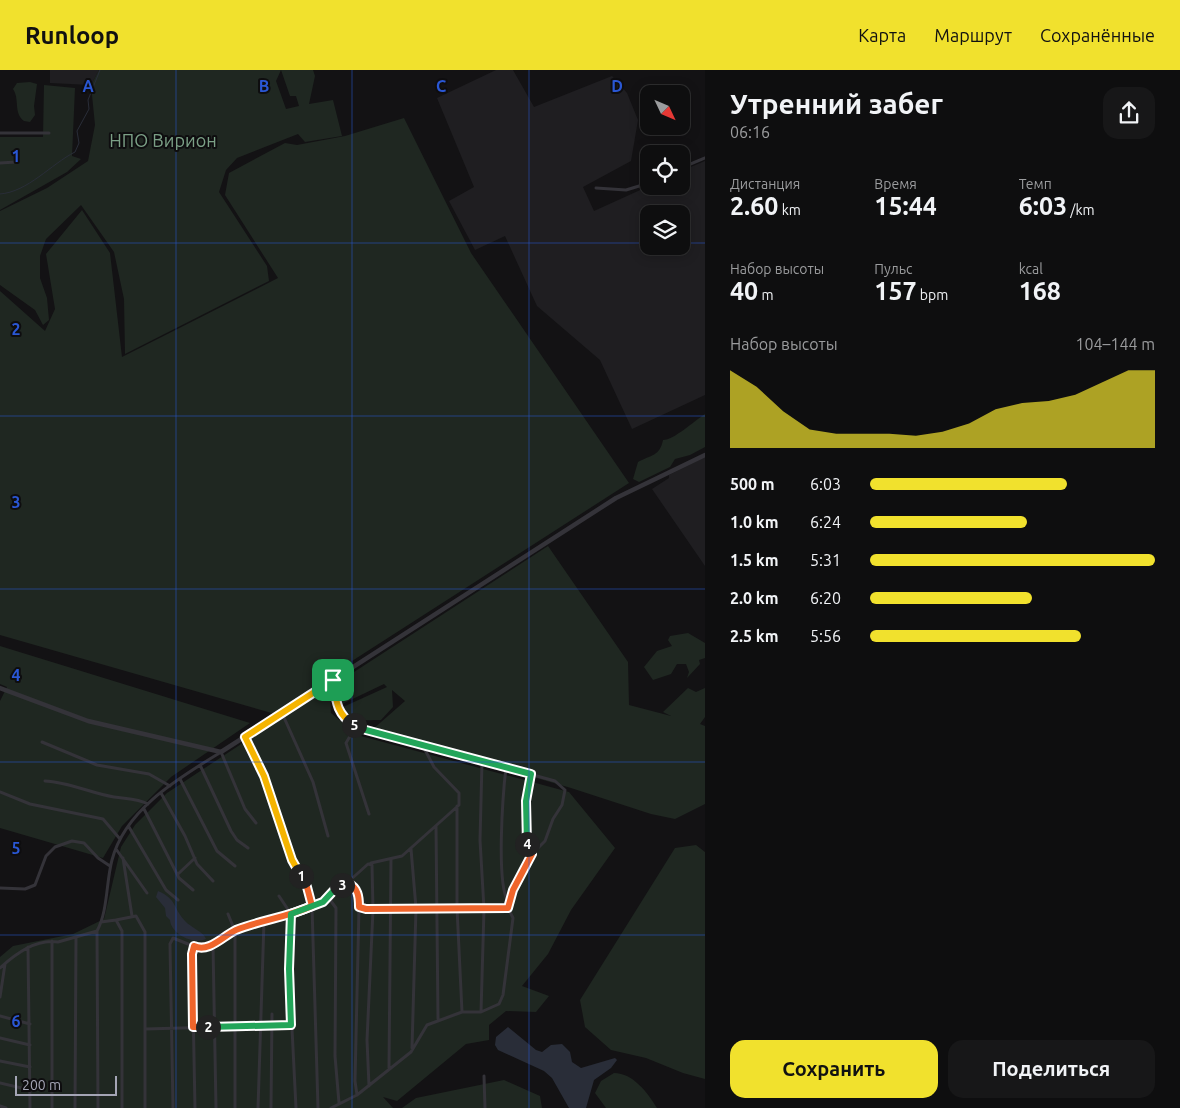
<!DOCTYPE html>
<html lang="ru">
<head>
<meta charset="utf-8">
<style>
	:root { --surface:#0e0e0f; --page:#171718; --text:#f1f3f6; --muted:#9b9c9e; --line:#2e2e2f; --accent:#f1e12d }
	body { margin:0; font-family:Ubuntu,sans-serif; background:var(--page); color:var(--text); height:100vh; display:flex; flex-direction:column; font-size:19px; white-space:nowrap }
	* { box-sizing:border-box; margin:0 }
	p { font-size:16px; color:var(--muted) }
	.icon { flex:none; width:28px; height:28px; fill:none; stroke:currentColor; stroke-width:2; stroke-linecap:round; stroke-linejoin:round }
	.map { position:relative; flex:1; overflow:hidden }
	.sheet { display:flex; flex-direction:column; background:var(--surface); width:475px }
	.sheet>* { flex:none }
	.needle { width:32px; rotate:134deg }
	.controls { position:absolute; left:640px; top:15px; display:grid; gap:10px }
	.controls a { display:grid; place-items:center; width:50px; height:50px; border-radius:10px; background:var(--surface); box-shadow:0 2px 12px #0003,0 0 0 1px var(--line); font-size:25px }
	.scale { position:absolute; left:15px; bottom:12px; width:102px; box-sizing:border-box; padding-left:5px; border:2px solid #a4a5b5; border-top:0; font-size:14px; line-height:18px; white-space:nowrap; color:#a4a5b5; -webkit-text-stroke:4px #0e0d0f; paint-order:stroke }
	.pin { position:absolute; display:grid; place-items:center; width:42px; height:42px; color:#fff; margin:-21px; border-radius:10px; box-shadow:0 2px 8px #0006 }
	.km { position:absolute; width:25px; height:25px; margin:-12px; border-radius:50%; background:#222; color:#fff; font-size:14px; line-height:25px; text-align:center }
	.round { display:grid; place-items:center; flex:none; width:52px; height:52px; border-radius:15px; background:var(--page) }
	.overview { display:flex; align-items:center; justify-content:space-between; height:85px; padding:0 25px }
	h1 { font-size:28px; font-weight:700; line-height:38px }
	.metrics { display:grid; grid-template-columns:repeat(3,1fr); gap:8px; height:85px; padding:5px 25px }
	.metrics div { display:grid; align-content:center }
	.metrics b { font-size:25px; font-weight:700 }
	.metrics small { font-size:14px; font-weight:400 }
	.metrics p { font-size:14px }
	.chart { height:140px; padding:10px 25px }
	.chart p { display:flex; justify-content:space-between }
	.chart svg { width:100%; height:90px; margin-top:5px; fill:var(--accent); opacity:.7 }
	.button { display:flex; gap:10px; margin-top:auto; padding:10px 25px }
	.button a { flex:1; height:58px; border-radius:15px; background:var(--accent); color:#111; font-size:20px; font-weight:700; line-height:58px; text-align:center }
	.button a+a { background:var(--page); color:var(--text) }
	ul { padding:0 25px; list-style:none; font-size:16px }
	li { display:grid; grid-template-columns:80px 60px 1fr; align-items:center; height:38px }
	li i { height:12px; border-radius:6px; background:var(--accent) }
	header { display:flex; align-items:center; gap:30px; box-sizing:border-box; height:70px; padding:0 25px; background:var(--accent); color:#111 }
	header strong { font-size:24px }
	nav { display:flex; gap:28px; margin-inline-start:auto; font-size:18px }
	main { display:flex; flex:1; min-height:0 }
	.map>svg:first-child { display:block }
	.built { fill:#1f1e21; fill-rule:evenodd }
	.green { fill:#1f2721 }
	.water { fill:#292d38 }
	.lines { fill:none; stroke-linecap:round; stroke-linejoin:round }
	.stream { stroke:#292d38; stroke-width:1 }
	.minor { stroke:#343339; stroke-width:3 }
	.tertiary { stroke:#343339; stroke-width:4.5 }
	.split-1-casing { stroke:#fff; stroke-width:10 }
	.split-2-casing { stroke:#fff; stroke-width:10 }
	.split-3-casing { stroke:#fff; stroke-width:10 }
	.split-4-casing { stroke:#fff; stroke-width:10 }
	.split-5-casing { stroke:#fff; stroke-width:10 }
	.split-6-casing { stroke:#fff; stroke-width:10 }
	.split-1 { stroke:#f5b400; stroke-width:6 }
	.split-2 { stroke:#f0652b; stroke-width:6 }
	.split-3 { stroke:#22a559; stroke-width:6 }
	.split-4 { stroke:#f0652b; stroke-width:6 }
	.split-5 { stroke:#22a559; stroke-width:6 }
	.split-6 { stroke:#f5b400; stroke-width:6 }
	.grid { fill:none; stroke:#2a57d4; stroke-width:1; stroke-opacity:0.55 }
	.labels { text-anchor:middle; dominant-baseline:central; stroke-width:4; stroke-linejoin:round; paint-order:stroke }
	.park-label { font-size:18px; fill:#7ba086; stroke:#0e0d0f }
	.grid-label { font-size:16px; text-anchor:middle; font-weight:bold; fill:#2a57d4; stroke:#0e0d0f; stroke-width:4; stroke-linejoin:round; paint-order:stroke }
</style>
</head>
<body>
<header>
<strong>Runloop</strong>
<nav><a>Карта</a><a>Маршрут</a><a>Сохранённые</a></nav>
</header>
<main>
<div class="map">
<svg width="705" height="1038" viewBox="0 0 705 1038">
	<rect width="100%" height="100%" fill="#131214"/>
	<path class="built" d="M50,0H99L91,15L50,13Z
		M496,0H513L534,37L612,6L627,23L638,50L631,91L583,117L594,141L649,116H681V101L705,91V325L632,359L600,290L537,236L505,166L475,180L449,131L474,117L437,28ZM649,144H681V176H649Z
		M705,387V496L652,419L669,408V405Z"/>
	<path class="green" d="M99,0H281L276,11L286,39L299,36L296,26H290L281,0H313L315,6L309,34L333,30L342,66L305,72L298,64L237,88L226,100L219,122L267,196L269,211L125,284L124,229L114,182L81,135L46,169L40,186V208L47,228L49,250L43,255L35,240L0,215V141L47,118L88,91L95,55L91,15Z
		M30,12L37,14L34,36L35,45L30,52L24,51C13,43 20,29 13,19L17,13Z
		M44,15L75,18L72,86L81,89L67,102L0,140V67H43Z
		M404,48L471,183L629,413L324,609L275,644L0,565V221L45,261L55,239L46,184L82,140L110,183L122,287L278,208L225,125L229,103L285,73L297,75L345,66Z
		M705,344V377L690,385L675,389L670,397L639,412L633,409L638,392C651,385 660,386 663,370C674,370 694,351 705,344Z
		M548,476L628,592L629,635L671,646L663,642L688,618L696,622L705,618V647L700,654L705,656V734L675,749L651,744L571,718L372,660L405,631L392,620L393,637L381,650C362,650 354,653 343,637L387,617L384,614L340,635L337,613Z
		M688,563L705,573V588L699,590L700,594L687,608L689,602L686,594H677L671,604L653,610L644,597L657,581L672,576L668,570L670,566Z
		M0,576L250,653L171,707L122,756L103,788L0,758V631L7,617L0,614Z
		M329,616L331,643L357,665L569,722L615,778L571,840L548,884L522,916L549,926L536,942L506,941L489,955V970L466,974L397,1031L383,1027L393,1038H0V887L13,876L73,864L104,849L121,777L135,755L167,723Z
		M696,775L705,782V1009L683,1003L646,988L611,980L585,957L580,930L675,778Z
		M614,1003C633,1003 648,1023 657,1038H606L595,1023L601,1011Z
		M504,1010L540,1026L542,1038H402L416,1028Z"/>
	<path class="water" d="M158,821C177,829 173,838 185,851C190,857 204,862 206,869C193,875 171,864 170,850L166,846L165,838L156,827Z
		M508,957L536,980L542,982L551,975L562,974L570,982L572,992L581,998L615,988L617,990L611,998L594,1010L586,1038H569L552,1008L544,1001L498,980L495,975L496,967Z"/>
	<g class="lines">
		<path class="stream" d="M0,124C28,122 51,94 75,82L79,73L77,61L89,39L88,30L100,0"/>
		<path class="minor" d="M0,63H49
			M0,93L16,92
			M681,98L705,88
			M596,118L626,120L649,113
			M282,643L313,712L328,766
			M356,656L346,673L369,744
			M245,667L264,706L291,790L307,817L312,836L318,1038
			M42,672L97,695L149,704L170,716
			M200,695L231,761L237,770L248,778
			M506,697C503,723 496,812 508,832
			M531,704C526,729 519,760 532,784
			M180,709L217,781L235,796
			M45,711C69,712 90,723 114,727C126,729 137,728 148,734
			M0,722L30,734L103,749L120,769
			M161,723L185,766L197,794L213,811
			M457,736V838L462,942
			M144,739L179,808L193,820
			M436,756L438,949
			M129,757L166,820L178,830
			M116,779L147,823
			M411,779L416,838L412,978
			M123,788L132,846
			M371,793L402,786L459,735V723L434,697L423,676
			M178,804L195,788
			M347,813L368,794L372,795L373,840L367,970L369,1016
			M0,818L25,819L35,815L46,786L55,777L72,771L84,773L98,788L110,796
			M279,826L291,844L289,899L296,1038
			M328,827L336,838L335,986L339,1033
			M228,844L235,861V1038
			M116,850L136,846L145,862V1038
			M101,852L116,850L122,861V1038
			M97,861L98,1038
			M52,871V1038
			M213,875L216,1038
			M194,876L192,884L195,1038
			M28,877L30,1038
			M0,898C15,884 36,868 58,872L97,861C108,841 106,812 112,790C125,739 179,708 221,682L245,739L256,753
			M0,927L5,894
			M481,942L484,839L480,770L482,692
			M0,946L30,954
			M145,959L291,955
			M0,968L30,975
			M0,991L30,997
			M389,998L391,789
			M484,1006L485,1038
			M0,1013L30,1020
			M357,1025L355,1011L359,837
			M0,1036L6,1038
			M75,1038L76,868
			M173,1038L170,874L173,868L198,878L213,875L235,861L303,841L323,832L336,818L347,813C358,818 358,826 359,837L366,839L508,838
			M258,1038L264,851
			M271,1038L272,944
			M331,1038L357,1025L411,982L427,955L462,942H481L499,934L503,925L513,848L508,838L513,820L532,784L545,771L553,749L562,735L565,720L555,711L356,656C334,643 336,634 333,610"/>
		<path class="tertiary" d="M0,618L88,651L221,682L616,428L705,385"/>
	</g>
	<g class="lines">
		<g class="split-1-casing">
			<path id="split-1" d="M301,806L292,790L264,706L245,667L333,610"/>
		</g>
		<g class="split-2-casing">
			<path id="split-2" d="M208,957H193L192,884L194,876C209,883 223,866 236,860C261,850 288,847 312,836L307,817L301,806"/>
		</g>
		<g class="split-3-casing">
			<path id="split-3" d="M208,957L291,955L289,899L291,844L323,832L336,818L342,815"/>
		</g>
		<g class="split-4-casing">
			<path id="split-4" d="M342,815L348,813C358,818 359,826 359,837L366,839L508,838L513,820L532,784L527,774"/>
		</g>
		<g class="split-5-casing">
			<path id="split-5" d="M354,655L366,660L531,704L526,731L527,774"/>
		</g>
		<g class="split-6-casing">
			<path id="split-6" d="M333,610C336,630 336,644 354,655"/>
		</g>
		<use href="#split-1" class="split-1"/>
		<use href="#split-2" class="split-2"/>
		<use href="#split-3" class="split-3"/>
		<use href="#split-4" class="split-4"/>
		<use href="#split-5" class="split-5"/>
		<use href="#split-6" class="split-6"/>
	</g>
	<path class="grid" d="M176,0V1038M352,0V1038M529,0V1038M0,173H649M681,173H705M0,346H705M0,519H705M0,692H705M0,865H705"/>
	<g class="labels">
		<g class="park-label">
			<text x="163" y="70">НПО Вирион</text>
		</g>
	</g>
	<g class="grid-label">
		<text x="88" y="22">A</text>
		<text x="264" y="22">B</text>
		<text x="441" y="22">C</text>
		<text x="617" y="22">D</text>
		<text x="16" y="92">1</text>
		<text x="16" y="265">2</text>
		<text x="16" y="438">3</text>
		<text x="16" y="611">4</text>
		<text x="16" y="784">5</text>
		<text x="16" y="957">6</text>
	</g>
</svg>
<div class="controls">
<a><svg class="needle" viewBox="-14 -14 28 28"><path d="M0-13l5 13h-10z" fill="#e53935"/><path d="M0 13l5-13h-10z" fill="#9b9c9e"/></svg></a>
<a><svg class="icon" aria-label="locate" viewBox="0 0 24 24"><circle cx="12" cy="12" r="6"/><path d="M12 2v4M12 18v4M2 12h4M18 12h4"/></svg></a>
<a><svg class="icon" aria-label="layers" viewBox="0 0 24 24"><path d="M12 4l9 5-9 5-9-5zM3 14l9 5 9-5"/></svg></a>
</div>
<div class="scale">200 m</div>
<div class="pin" style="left:333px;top:610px;background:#1e9e55"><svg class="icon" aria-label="arrive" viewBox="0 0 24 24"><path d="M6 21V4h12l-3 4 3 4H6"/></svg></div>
<b class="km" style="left:301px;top:806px">1</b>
<b class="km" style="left:208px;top:957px">2</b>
<b class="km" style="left:342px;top:815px">3</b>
<b class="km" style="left:527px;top:774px">4</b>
<b class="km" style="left:354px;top:655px">5</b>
</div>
<section class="sheet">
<div class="overview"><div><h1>Утренний забег</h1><p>06:16</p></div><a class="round"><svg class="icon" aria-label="share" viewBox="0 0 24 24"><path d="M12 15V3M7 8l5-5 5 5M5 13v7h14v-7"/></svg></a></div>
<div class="metrics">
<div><p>Дистанция</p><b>2.60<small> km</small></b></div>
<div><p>Время</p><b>15:44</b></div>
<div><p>Темп</p><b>6:03<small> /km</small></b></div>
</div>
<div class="metrics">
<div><p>Набор высоты</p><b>40<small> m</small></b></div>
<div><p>Пульс</p><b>157<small> bpm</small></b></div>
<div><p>kcal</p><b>168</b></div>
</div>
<div class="chart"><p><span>Набор высоты</span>104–144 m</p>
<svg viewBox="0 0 160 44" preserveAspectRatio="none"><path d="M0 44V6L10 14L20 26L30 35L40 37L50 37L60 37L70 38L80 36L90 32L100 25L110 22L120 21L130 18L140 12L150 6L160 6V44z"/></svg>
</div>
<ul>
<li><b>500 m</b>6:03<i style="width:69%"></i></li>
<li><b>1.0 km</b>6:24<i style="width:55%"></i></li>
<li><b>1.5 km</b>5:31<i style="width:100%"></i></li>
<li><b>2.0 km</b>6:20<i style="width:57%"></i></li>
<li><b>2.5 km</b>5:56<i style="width:74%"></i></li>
</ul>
<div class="button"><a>Сохранить</a><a>Поделиться</a></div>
</section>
</main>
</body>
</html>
